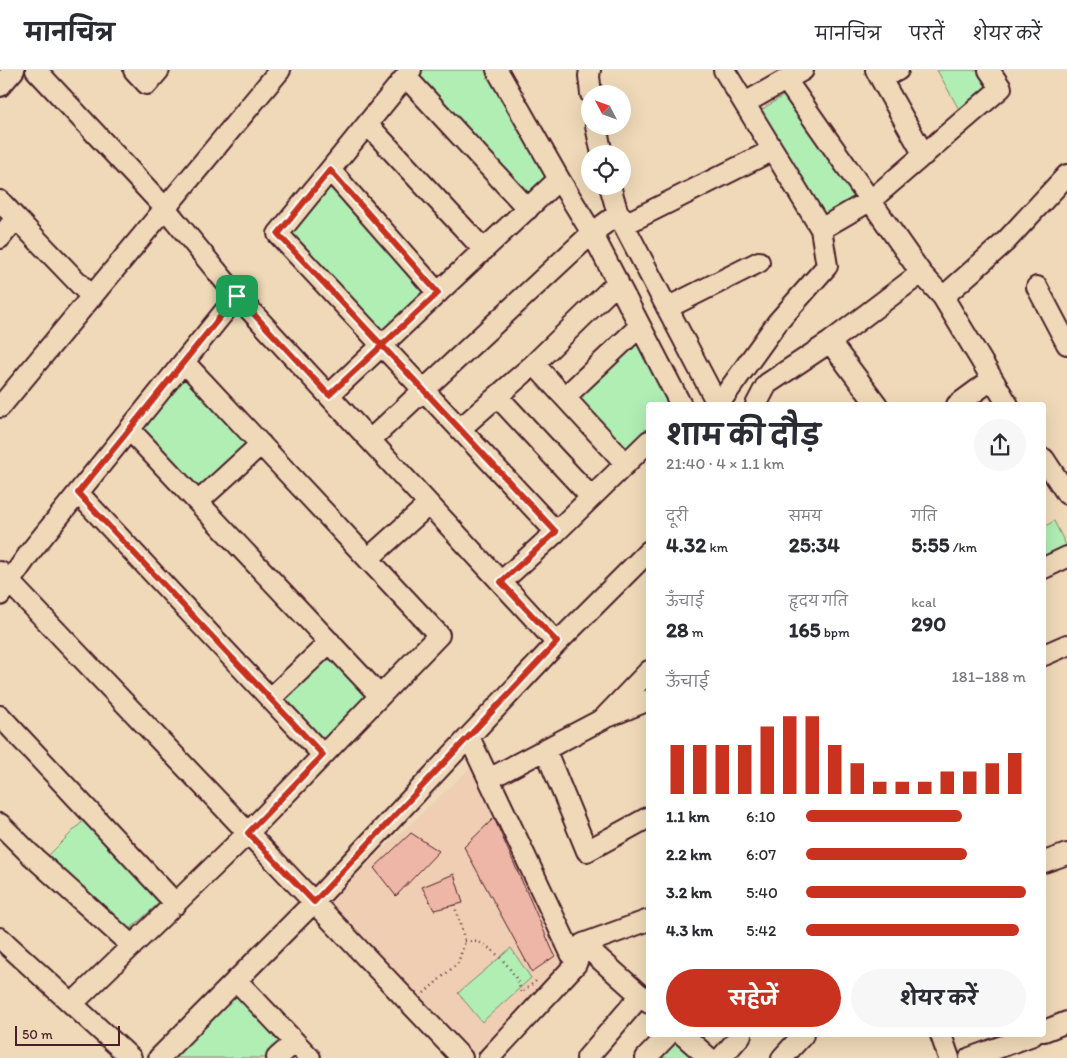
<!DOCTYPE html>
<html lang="hi">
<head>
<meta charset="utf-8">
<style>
	:root { --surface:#fff; --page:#f7f7f7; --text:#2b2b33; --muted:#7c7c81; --line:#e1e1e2; --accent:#c8321e }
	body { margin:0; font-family:Itim,"Playpen Sans Deva",sans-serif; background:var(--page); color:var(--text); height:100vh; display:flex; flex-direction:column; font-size:19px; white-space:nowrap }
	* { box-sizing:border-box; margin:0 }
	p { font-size:16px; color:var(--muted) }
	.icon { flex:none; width:28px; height:28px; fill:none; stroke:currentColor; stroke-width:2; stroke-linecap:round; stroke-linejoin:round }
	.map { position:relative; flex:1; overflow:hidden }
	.side { position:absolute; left:646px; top:332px; width:400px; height:635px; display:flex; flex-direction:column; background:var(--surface); border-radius:5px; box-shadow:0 5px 20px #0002 }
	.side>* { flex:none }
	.needle { width:32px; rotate:311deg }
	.fabs { position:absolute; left:581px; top:15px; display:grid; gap:10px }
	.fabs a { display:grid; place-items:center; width:50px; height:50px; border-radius:50%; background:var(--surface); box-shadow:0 5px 20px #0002; font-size:25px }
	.scale { position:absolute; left:15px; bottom:12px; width:105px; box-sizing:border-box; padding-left:5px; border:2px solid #4a1f2b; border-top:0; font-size:14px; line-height:18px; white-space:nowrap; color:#4a1f2b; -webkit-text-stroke:4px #efd9b8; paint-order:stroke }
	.pin { position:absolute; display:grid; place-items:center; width:42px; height:42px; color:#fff; margin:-21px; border-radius:10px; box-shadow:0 2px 8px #0006 }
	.round { display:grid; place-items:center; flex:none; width:52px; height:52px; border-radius:26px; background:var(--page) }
	.headline { display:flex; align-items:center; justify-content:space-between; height:85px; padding:0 20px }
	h1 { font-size:28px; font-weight:700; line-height:38px }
	.metrics { display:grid; grid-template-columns:repeat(3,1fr); gap:8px; height:85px; padding:5px 20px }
	.metrics div { display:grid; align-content:center }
	.metrics b { font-size:21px; font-weight:700 }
	.metrics small { font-size:14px; font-weight:400 }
	.metrics p { font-size:14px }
	.chart { height:140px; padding:10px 20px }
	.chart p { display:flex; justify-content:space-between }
	.chart svg { width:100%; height:90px; margin-top:5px; stroke:var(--accent); stroke-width:6 }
	.primary-button { display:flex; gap:10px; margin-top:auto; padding:10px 20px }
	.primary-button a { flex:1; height:58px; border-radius:30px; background:var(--accent); color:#fff; font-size:20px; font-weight:700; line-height:58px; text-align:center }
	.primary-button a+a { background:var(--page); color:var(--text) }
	ul { padding:0 20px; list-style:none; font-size:16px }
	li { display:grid; grid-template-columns:80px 60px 1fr; align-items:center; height:38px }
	li i { height:12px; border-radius:6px; background:var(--accent) }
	header { display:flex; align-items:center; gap:30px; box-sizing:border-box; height:70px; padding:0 25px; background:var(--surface); border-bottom:1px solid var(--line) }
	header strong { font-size:24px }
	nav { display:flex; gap:28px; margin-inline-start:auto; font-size:18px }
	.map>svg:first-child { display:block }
	.built { fill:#efceb3 }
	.green { fill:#b0eeb4; stroke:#7d8670 }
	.building { fill:#eeb6a6; stroke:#4a1f2b }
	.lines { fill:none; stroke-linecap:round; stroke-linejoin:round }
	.minor-casing { stroke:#4a1f2b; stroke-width:24 }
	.path { stroke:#4a1f2b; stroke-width:2.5; stroke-dasharray:1 4; stroke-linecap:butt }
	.minor { stroke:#efd9b8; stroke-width:20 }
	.route-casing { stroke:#fff; stroke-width:10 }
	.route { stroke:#c8321e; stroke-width:6 }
</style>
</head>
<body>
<header>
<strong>मानचित्र</strong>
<nav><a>मानचित्र</a><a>परतें</a><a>शेयर करें</a></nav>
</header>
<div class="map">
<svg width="1067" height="988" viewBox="0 0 1067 988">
	<rect width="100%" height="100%" fill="#efd9b8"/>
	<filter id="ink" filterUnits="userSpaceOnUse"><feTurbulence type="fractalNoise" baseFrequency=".02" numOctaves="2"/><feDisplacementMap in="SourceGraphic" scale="10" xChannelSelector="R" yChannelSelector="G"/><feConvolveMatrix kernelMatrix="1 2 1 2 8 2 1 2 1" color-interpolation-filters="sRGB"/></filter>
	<g filter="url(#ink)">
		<path class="built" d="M478,691L569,892L472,986L326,832Z"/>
		<path class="green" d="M419,0H492L557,111L529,132L413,8Z
			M937,0H983L995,19L961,43Z
			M786,24L859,129L821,152L755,44Z
			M331,110L435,219L383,268L287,164Z
			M638,268L673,335H649V359L625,383L576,328Z
			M183,300L252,374L200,423L139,357Z
			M1054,451L1067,477V483L1044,493V457Z
			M331,583L373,626L324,674L283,629Z
			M83,751L160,832L128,861L47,787Z
			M511,878L531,908L482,952L458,923Z
			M233,921L285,972L268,988H168Z
			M674,965L702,988H653Z"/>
		<path class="building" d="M494,748L555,886L532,902L464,777Z
			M411,763L439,781L396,826L374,798Z
			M454,804L463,833L434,840L422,817Z"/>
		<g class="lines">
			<g class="minor-casing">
				<path id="minor" d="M36,0L165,138L237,226L557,573
					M134,0L147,14L159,0
					M411,0L278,164L556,462L501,512
					M497,0L559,109L592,163L681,335
					M590,0L589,6L591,24
					M876,0L881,9L898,0
					M406,7L528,139
					M881,9L924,85
					M786,10L921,203
					M0,16L14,0
					M745,33L803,0
					M367,54L484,180
					M596,56L602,84
					M773,80L821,159L871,130L1001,18L989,0
					M330,100L438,223
					M610,116L618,144L718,335L777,253L827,196L821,159
					M0,131L16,148
					M618,144L629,152L773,80L724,0
					M0,168L16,148L92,227
					M1037,217L1067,274
					M943,227L1005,172L1067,105
					M667,238L759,192
					M830,272L877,335
					M534,294L626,394
					M329,325L559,109
					M498,327L591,427
					M565,327L640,256
					M756,335L767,314L830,272L921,203L943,227L1008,335
					M957,335L991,310
					M0,337L280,0
					M460,359L534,294L618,212
					M130,360L380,626
					M370,370L592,163L618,144
					M1044,389L1067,424
					M78,423L323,685
					M198,432L261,374
					M556,462L649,371
					M368,489L429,434
					M1044,498L1067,487
					M0,502L462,988
					M0,525L31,481L237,226
					M1044,585L1067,575
					M271,628L330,572
					M0,646L176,834
					M610,646L649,630
					M469,667L576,894
					M545,679L587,781L649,747
					M489,709L603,649L649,601
					M0,754L30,784L132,876
					M1044,792L1067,784
					M0,868L131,988
					M583,874L649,933
					M236,910L310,988
					M72,934L248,763L439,565L184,292
					M1044,961L1067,952
					M683,965L709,988
					M941,965L949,988
					M159,988L314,832L557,573L649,481
					M277,988L295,972
					M489,988L576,894L583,874L649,850
					M587,988L641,925
					M646,988L668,965
					M721,988L741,965
					M782,988L803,965
					M970,988L1033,965"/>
			</g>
			<path class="path" d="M465,871C470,872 477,871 481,873C498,882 518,904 521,923L536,911
				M424,923L458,893L465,871L455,837"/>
			<use href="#minor" class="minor"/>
		</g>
	</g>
	<g class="lines" filter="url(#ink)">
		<g class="route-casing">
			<path id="route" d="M237,226L78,423L323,685L248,763L314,832L557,572L501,512L556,462L278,164L330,100L438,223L329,325L237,226"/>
		</g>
		<use href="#route" class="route"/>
	</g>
</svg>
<div class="fabs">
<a><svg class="needle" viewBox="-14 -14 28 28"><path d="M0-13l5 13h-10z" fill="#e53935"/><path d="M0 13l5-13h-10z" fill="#7c7c81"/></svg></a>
<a><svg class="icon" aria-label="locate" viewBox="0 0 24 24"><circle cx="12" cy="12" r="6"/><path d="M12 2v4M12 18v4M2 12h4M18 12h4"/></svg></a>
</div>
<div class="scale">50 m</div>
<div class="pin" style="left:237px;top:226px;background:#1e9e55"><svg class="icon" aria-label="arrive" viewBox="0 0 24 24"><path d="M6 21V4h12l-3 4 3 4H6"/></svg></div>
<section class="side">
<div class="headline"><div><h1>शाम की दौड़</h1><p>21:40 · 4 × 1.1 km</p></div><a class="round"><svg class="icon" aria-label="share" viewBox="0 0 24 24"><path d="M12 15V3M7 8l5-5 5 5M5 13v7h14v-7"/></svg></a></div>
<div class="metrics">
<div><p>दूरी</p><b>4.32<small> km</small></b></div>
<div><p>समय</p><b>25:34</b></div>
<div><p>गति</p><b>5:55<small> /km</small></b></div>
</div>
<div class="metrics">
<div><p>ऊँचाई</p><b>28<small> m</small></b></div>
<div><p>हृदय गति</p><b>165<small> bpm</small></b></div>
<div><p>kcal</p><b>290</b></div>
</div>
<div class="chart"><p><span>ऊँचाई</span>181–188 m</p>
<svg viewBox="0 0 160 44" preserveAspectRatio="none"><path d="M5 44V20M15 44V20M25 44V20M35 44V20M45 44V11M55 44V6M65 44V6M75 44V20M85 44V29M95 44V38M105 44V38M115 44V38M125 44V33M135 44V33M145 44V29M155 44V24"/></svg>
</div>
<ul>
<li><b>1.1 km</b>6:10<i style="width:71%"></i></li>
<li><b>2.2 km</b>6:07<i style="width:73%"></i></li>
<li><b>3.2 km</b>5:40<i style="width:100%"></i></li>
<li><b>4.3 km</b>5:42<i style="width:97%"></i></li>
</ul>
<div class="primary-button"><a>सहेजें</a><a>शेयर करें</a></div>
</section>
</div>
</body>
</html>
